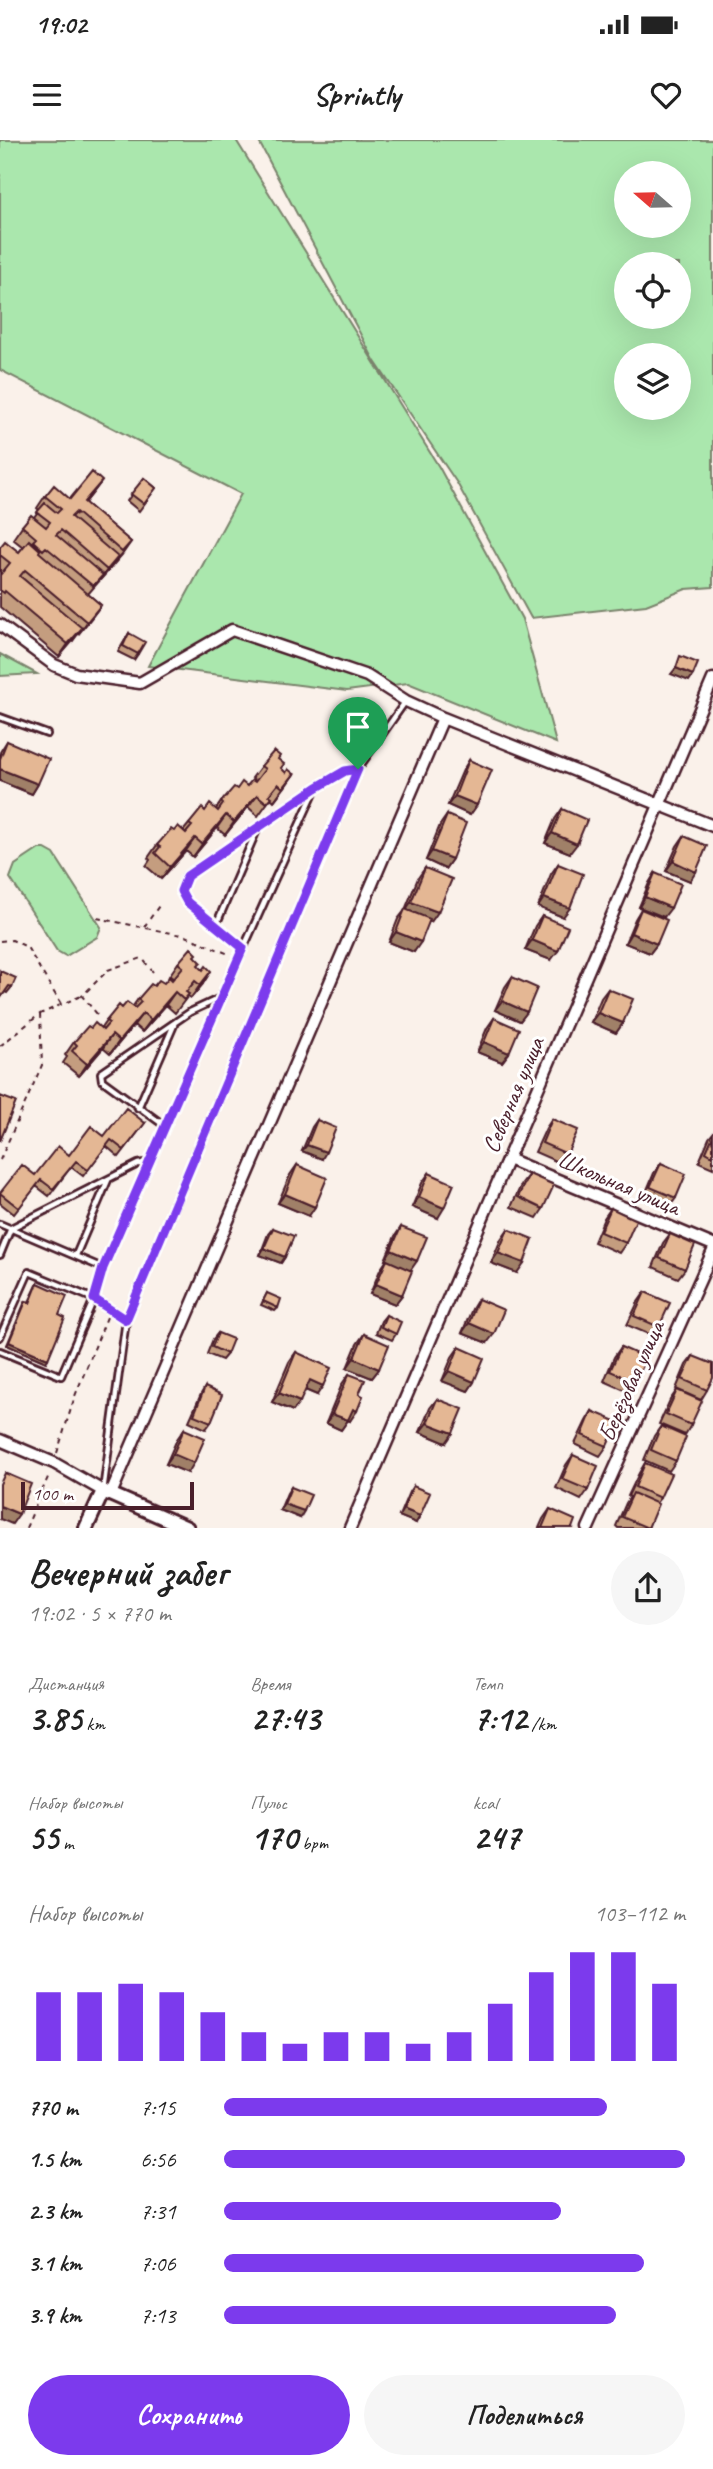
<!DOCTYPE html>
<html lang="ru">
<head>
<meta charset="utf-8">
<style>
	:root { --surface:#fff; --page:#f6f6f6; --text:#222; --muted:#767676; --accent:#7c3aed }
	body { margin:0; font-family:Caveat,sans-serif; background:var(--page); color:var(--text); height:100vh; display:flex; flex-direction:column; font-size:26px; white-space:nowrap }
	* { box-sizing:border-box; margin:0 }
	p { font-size:23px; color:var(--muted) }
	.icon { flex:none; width:38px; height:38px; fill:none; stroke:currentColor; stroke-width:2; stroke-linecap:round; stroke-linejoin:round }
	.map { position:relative; height:1388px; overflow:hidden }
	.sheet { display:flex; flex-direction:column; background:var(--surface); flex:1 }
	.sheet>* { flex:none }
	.needle { width:46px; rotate:290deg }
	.controls { position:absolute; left:614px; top:21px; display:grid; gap:14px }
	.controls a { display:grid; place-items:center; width:77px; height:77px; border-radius:50%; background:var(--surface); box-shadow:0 7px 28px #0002; font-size:35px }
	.scale { position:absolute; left:21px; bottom:18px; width:173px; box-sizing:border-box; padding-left:7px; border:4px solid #4a1f2b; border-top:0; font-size:19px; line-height:24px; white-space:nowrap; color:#4a1f2b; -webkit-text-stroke:5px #fff; paint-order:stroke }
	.pin { position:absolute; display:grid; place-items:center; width:60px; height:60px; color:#fff; margin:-72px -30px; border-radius:50% 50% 50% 0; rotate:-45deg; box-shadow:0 0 7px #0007 }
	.pin .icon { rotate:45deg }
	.round { display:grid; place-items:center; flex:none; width:74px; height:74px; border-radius:37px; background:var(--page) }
	.head { display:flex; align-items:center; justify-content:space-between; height:119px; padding:0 28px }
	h1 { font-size:38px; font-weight:600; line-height:52px }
	.figures { display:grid; grid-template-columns:repeat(3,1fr); gap:10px; height:119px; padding:7px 28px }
	.figures div { display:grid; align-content:center }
	.figures b { font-size:35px; font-weight:600 }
	.figures small { font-size:19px; font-weight:400 }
	.figures p { font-size:19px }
	.chart { height:196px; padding:14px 28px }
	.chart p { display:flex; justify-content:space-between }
	.chart svg { width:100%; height:126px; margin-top:7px; stroke:var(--accent); stroke-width:6 }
	.button { display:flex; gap:14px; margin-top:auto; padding:14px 28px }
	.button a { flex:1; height:80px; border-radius:42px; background:var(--accent); color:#fff; font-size:28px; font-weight:600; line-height:80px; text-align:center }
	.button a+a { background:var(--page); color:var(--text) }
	ul { padding:0 28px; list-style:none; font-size:23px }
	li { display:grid; grid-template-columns:112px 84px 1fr; align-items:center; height:52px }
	li i { height:18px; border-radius:9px; background:var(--accent) }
	.status { display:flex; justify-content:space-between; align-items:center; height:49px; padding:0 35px; background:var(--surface); direction:ltr }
	.status svg { height:19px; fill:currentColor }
	header { display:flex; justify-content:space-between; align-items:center; height:91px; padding:0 28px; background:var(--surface); font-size:32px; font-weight:600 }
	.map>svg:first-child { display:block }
	.green { fill:#aae7ad; stroke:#7a836c; stroke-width:2; fill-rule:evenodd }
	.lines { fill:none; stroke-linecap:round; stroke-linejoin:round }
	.lane-casing { stroke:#4a1f2b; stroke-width:10 }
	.street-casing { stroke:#4a1f2b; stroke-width:15 }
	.secondary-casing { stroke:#4a1f2b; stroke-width:18 }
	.path { stroke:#4a1f2b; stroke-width:2; stroke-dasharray:5 5; stroke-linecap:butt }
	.lane { stroke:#fff; stroke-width:4.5 }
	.street { stroke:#fff; stroke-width:10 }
	.secondary { stroke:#fff; stroke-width:12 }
	.wall { fill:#c49d7f; stroke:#4a1f2b; stroke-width:2 }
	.shaded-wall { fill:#a08068; stroke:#4a1f2b; stroke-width:2 }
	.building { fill:#e4b794; stroke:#4a1f2b; stroke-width:2 }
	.route-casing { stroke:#fff; stroke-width:14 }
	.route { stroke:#7c3aed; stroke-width:9 }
	.labels { text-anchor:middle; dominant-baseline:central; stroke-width:6; stroke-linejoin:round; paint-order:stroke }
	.street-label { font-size:24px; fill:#4a1f2b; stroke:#fff }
</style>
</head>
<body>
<div class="status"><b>19:02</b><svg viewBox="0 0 49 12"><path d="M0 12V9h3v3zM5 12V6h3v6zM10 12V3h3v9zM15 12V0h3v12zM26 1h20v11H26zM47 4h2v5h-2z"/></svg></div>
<header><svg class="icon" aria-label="menu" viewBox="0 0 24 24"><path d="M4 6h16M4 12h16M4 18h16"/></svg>Sprintly<svg class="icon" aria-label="heart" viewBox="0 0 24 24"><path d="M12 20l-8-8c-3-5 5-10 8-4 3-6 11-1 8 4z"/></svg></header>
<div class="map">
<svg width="713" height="1388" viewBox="0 0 713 1388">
	<rect width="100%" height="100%" fill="#faf1ea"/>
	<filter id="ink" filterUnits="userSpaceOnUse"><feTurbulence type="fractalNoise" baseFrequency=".0143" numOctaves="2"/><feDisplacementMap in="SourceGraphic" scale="14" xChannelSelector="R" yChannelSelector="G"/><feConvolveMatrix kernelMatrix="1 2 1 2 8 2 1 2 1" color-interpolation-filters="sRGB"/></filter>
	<g filter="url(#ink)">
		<path class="green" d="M0,0H236L439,327L522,479L556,603L408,543L347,551L148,526L241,354L0,230Z
			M258,0H713V447L686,449L646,465L531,478L457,343L374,220ZM679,33V86H626V33ZM679,124V177H626V124ZM679,215V268H626V215Z
			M0,514L37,534L0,536Z
			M39,709H45L54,714L101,787L97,797L66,816L57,811L10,738L15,725Z"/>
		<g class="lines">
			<g class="lane-casing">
				<path id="lane" d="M0,577L47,594
					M216,785L257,690
					M243,808L187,762L181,751L186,736L316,648L345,631L357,630
					M138,968L174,885
					M165,986L102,940L101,933L190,872L220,858
					M150,1022L221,858L316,648
					M0,1084L103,1128
					M0,1115L11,1088L138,1024L150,1022L103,1128L94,1159L61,1236L0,1211
					M76,1115L108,1040
					M126,1180L358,629L405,562
					M0,1197L29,1132L94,1159L126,1180L103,1351"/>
			</g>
			<g class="street-casing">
				<path id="street" d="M0,485L54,525L76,534L140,543L232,490L367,536L406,561L443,578L713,686
					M508,1019L713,1105
					M0,1300L54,1323L103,1351
					M111,1354L443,578
					M350,1388L713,539
					M588,1388L713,1111"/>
			</g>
			<g class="secondary-casing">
				<path id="secondary" d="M86,1388L103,1351L187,1388"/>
			</g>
			<path class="path" d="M97,778L186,796L231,815
				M144,787L161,763
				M0,801L12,800L27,807L61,864
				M97,874L82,856L108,830L142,818L153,832
				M0,906L40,874L81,856
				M0,1020L42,925L40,874
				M57,1313L75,1256L107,1177
				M26,1388L49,1335"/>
			<use href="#lane" class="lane"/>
			<use href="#street" class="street"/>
			<use href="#secondary" class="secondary"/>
		</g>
		<path class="wall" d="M144,338L156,348L139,371L127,361Z
			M102,341L85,363L131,402L122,415L88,454L101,465L92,477L59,517L0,467V407L19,412L23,407L13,399L22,386L34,377L39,370L37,368L45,356L70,359Z
			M129,493L138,514L134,520L118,512Z
			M7,601L38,644L32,654L0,641V612Z
			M278,619L281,628L286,633L294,634L274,661L271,658L258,676L248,667L225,695L217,688L193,717L186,711L161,739L146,726L150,720L148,718L157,705L174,691L184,690L189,684L205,671L216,669L221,662L255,642L256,641L252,638L261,626Z
			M469,620L477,665L470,675L448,665L463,630Z
			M562,669L570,713L545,703L555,679Z
			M447,675L452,719L445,729L426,720L440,685Z
			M684,696L690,741L666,731L677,706Z
			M558,724L563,777L538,767L551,734Z
			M425,728L431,782L429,781L414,812L389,802L398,779L405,770L418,738Z
			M655,733L664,777L639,767L649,743Z
			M641,769L657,804L650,813L625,803L635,779Z
			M542,776L551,820L525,810L535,786Z
			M195,816L203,844L191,858L188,856L175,873L166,865L142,892L134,885L110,914L103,908L79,936L63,923L67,917L65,915L74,902L91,888H101L106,881L122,868L133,866L138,859L154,846L164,843L172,840L173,838L169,836L178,823Z
			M0,831L12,847L7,853L5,852L0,859Z
			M512,837L527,872L520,881L495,870L505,847Z
			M608,849L623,883L616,893L591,882L601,858Z
			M494,878L509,913L502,922L477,912L487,888Z
			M552,979L567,1014L560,1023L535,1012L546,988Z
			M317,980L322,1019L302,1011L312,987Z
			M145,983L119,1017L106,1006L83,1036L71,1027L49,1056L36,1046L14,1074L0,1063V1053L35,1035L69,1015L104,996Z
			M713,993V1028L699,1022L709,998Z
			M661,1023L676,1058L669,1068L644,1057L654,1033Z
			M297,1025L309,1076L278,1063L290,1035Z
			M429,1033L438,1078L412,1067L422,1043Z
			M529,1034L543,1069L537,1078L511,1067L522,1043Z
			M611,1068L626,1103L619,1113L594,1102L604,1078Z
			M401,1087L411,1130L402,1155L395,1164L370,1154L380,1130L386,1121L385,1120L395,1096Z
			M273,1088L285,1117L281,1123L260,1115L268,1094Z
			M508,1089L517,1133L491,1123L501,1099Z
			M670,1094L685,1129L678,1138L653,1127L663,1103Z
			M38,1143L46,1222L7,1205L24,1164L26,1161L29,1162Z
			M645,1152L659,1187L653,1196L627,1185L638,1162Z
			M267,1153L278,1168L275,1171L261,1165Z
			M478,1159L487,1203L462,1193L472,1169Z
			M386,1175L396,1194L392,1200L376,1193L381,1181Z
			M218,1193L227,1214L222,1220L207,1214L213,1199Z
			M364,1194L379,1229L372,1238L347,1228L357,1204Z
			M459,1207L474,1242L468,1251L442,1241L452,1217Z
			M621,1207L636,1242L629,1252L604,1241L614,1217Z
			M296,1212L317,1255L305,1250L293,1271L272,1262L289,1222Z
			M693,1216L707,1250L701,1260L676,1249L686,1225Z
			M349,1234L359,1254L350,1281L348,1280L341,1290L326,1283L342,1244Z
			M205,1247L211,1282L206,1289L189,1281L201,1254Z
			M677,1250L691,1285L685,1295L659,1284L670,1260Z
			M437,1259L446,1303L420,1292L430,1268Z
			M592,1271L607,1306L600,1316L575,1304L586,1281Z
			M661,1286L676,1321L669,1331L644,1320L654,1296Z
			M184,1289L188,1333L166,1324L177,1299Z
			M573,1315L588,1350L581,1360L556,1348L566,1325Z
			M645,1323L660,1358L656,1363L648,1388H618L616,1386L626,1363L630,1357L628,1356L639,1333Z
			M413,1346L416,1383L399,1376L409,1352Z
			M291,1347L300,1378L280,1370L287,1353Z
			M550,1369L572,1388H539L543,1379Z"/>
		<path class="shaded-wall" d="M102,341L93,353L75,375L84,362Z
			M118,417L109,430L98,442L107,430Z
			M101,465L92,477L78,495L87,482Z
			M82,488L73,501L59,517L68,504Z
			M676,528L693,535L689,541L671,534Z
			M0,629L38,644L32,654L0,641Z
			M294,634L285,647L274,661L283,648Z
			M257,655L248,667L225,695L234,682Z
			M455,656L477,665L470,675L448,665Z
			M226,675L217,688L193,717L202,704Z
			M552,693L577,704L570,713L545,703Z
			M195,698L186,711L161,739L170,727Z
			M432,711L452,719L445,729L426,720Z
			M673,721L696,732L690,741L666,731Z
			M645,757L671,768L664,777L639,767Z
			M544,758L570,768L563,777L538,767Z
			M411,762L438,772L431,782L405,771Z
			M396,792L421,802L414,812L389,802Z
			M631,793L657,804L650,813L625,803Z
			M532,800L558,811L551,820L525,810Z
			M211,831L203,844L191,858L200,845Z
			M175,852L166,865L142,892L151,880Z
			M502,861L527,872L520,881L495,870Z
			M143,873L134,885L110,914L119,901Z
			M598,873L623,883L616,893L591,882Z
			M112,895L103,908L79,936L87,924Z
			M484,902L509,913L502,922L477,912Z
			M307,1005L326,1012L322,1019L302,1011Z
			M285,1054L315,1067L309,1076L278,1063Z
			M419,1057L444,1068L438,1078L412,1067Z
			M264,1108L285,1117L281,1123L260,1115Z
			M391,1110L417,1121L410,1131L385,1120Z
			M498,1113L524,1123L517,1133L491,1123Z
			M376,1144L402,1155L395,1164L370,1154Z
			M469,1183L494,1194L487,1203L462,1193Z
			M9,1202L48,1219L46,1222L7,1205Z
			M354,1218L379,1229L372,1238L347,1228Z
			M449,1231L474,1242L468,1251L442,1241Z
			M310,1240L323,1246L317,1255L303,1249Z
			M279,1253L300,1262L293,1271L272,1262Z
			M353,1269L357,1271L350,1281L346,1279Z
			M332,1274L348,1280L341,1290L326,1283Z
			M427,1283L453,1293L446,1303L420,1292Z
			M173,1314L194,1323L188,1333L166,1324Z
			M284,1364L304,1371L300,1378L280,1370Z
			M0,1366L19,1374L12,1384L0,1379Z
			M403,1369L420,1376L416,1383L399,1376Z"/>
		<path class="building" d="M92,332L102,341L84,362L131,402L122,412L76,372L71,377L118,417L107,430L61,390L56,395L103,435L93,446L46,407L43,410L33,401L36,398L22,386L31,375L46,387L50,382L37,372L45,363L57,373L61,369L45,356L54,345L70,359Z
			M144,338L156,348L144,364L131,354Z
			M29,400L40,410L39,412L101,465L87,482L25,430L20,436L82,488L68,504L5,451L4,453L0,450V435L10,423L0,415V407L5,401L19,412Z
			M129,493L145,502L138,514L123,506Z
			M680,516L698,523L693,535L676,528Z
			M7,601L49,619L38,644L0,629V619Z
			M274,611L280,616L278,619L284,624L281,628L286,633L288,629L294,634L283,648L278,644L269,655L272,657L267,663L257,655L234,682L226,675L202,704L195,698L170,727L155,713L160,707L157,705L171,689L174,691L178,686L186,693L192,686L189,684L202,668L205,671L210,664L218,671L223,664L221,662L234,647L237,649L242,642L247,646L252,640L255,642L265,629L261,626Z
			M469,620L492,630L477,665L455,656Z
			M562,669L587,680L577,704L552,693Z
			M447,675L466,683L452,719L432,711Z
			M684,696L707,706L696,732L673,721Z
			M558,724L583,734L570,768L544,758Z
			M425,728L452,739L438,772L411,762Z
			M655,733L681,744L671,768L645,757Z
			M405,769L430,779L421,802L396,792Z
			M641,769L667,780L657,804L631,793Z
			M542,776L568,787L558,811L532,800Z
			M191,808L197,814L195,816L201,822L198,825L203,830L206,826L211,831L200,845L195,841L186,852L189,854L184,860L175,852L151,880L143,873L119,901L112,895L87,924L72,911L77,905L74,902L88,886L91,888L95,883L103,890L109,883L106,881L119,865L122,868L127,862L135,868L141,862L138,859L151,844L154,846L159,840L164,843L169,837L172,840L183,827L178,823Z
			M0,831L16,838L12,847L9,846L2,856L0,855Z
			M512,837L537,848L527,872L502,861Z
			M608,849L633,859L623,883L598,873Z
			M494,878L519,889L509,913L484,902Z
			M0,956L16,962L0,1001Z
			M126,968L145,983L124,1010L111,1000L88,1030L76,1021L53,1049L41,1040L19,1068L0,1053L22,1025L35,1035L58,1006L69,1015L91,986L104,996Z
			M552,979L578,990L567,1014L542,1003Z
			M317,980L336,988L326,1012L307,1005Z
			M713,996V1016L706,1012Z
			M661,1023L686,1034L676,1058L650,1047Z
			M297,1025L327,1038L315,1067L285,1054Z
			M429,1033L454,1044L444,1068L419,1057Z
			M529,1034L554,1045L543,1069L518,1057Z
			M611,1068L636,1080L626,1103L600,1092Z
			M401,1087L427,1097L417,1121L391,1110Z
			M273,1088L294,1096L285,1117L264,1108Z
			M508,1089L533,1099L524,1123L498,1113Z
			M670,1094L695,1105L685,1129L659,1118Z
			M387,1120L412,1131L402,1155L376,1144Z
			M38,1143L67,1156L59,1175L65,1178L48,1219L9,1202L26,1161L30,1163Z
			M645,1152L670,1163L659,1187L634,1176Z
			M267,1153L281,1159L278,1168L263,1161Z
			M478,1159L504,1170L494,1194L469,1183Z
			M386,1175L401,1182L396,1194L381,1187Z
			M218,1193L233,1199L227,1214L212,1207Z
			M364,1194L389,1205L379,1229L354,1218Z
			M459,1207L484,1218L474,1242L449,1231Z
			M621,1207L646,1218L636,1242L610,1231Z
			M296,1212L331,1228L323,1246L310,1240L300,1262L279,1253Z
			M693,1216L713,1224V1238L707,1250L682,1239Z
			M349,1234L365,1240L359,1254L363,1256L357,1271L353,1269L348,1280L332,1274Z
			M205,1247L222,1255L211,1282L194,1275Z
			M677,1250L702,1261L691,1285L666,1274Z
			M437,1259L463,1269L453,1293L427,1283Z
			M592,1271L618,1282L607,1306L582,1295Z
			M661,1286L686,1297L676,1321L651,1310Z
			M184,1289L205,1298L194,1323L173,1314Z
			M573,1315L598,1326L588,1350L562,1339Z
			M645,1323L671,1334L660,1358L635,1347Z
			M5,1333L31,1344L19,1374L0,1366V1344Z
			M413,1346L430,1353L420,1376L403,1369Z
			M291,1347L311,1355L304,1371L284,1364Z
			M633,1353L658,1364L648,1388L622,1377Z
			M550,1369L575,1380L572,1388H542Z"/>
	</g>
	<g class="lines" filter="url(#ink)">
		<g class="route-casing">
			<path id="route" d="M358,629L126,1180L94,1159L103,1128L243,808L187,762L181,751L187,736L316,648L345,631Z"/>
		</g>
		<use href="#route" class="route"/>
	</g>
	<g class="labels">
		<g class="street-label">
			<text transform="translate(513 955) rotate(-67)">Северная улица</text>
			<text transform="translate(619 1043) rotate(23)">Школьная улица</text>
			<text transform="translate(631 1241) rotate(-66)">Берёзовая улица</text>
		</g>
	</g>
</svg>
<div class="controls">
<a><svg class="needle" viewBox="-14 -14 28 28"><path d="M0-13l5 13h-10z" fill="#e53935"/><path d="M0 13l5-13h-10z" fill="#767676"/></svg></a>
<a><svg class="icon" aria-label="locate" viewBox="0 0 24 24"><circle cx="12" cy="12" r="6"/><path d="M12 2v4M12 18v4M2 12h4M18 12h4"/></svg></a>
<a><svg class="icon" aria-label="layers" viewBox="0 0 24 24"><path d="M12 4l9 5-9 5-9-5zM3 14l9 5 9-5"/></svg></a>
</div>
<div class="scale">100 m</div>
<div class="pin" style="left:358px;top:629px;background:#1e9e55"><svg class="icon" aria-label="arrive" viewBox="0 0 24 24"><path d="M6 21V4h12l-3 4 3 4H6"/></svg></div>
</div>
<section class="sheet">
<div class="head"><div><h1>Вечерний забег</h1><p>19:02 · 5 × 770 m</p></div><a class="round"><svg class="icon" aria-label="share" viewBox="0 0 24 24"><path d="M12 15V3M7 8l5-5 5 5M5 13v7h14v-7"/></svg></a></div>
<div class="figures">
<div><p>Дистанция</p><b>3.85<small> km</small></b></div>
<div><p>Время</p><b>27:43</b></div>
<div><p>Темп</p><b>7:12<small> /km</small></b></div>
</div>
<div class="figures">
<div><p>Набор высоты</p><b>55<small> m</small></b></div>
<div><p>Пульс</p><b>170<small> bpm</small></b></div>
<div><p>kcal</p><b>247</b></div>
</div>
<div class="chart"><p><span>Набор высоты</span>103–112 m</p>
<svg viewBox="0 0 160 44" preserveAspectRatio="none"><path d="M5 44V20M15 44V20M25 44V17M35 44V20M45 44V27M55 44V34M65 44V38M75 44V34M85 44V34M95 44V38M105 44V34M115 44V24M125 44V13M135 44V6M145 44V6M155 44V17"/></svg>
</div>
<ul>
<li><b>770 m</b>7:15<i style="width:83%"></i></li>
<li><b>1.5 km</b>6:56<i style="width:100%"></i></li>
<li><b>2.3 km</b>7:31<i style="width:73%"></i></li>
<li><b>3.1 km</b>7:06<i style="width:91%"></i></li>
<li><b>3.9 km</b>7:13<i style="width:85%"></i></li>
</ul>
<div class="button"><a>Сохранить</a><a>Поделиться</a></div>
</section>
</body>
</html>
